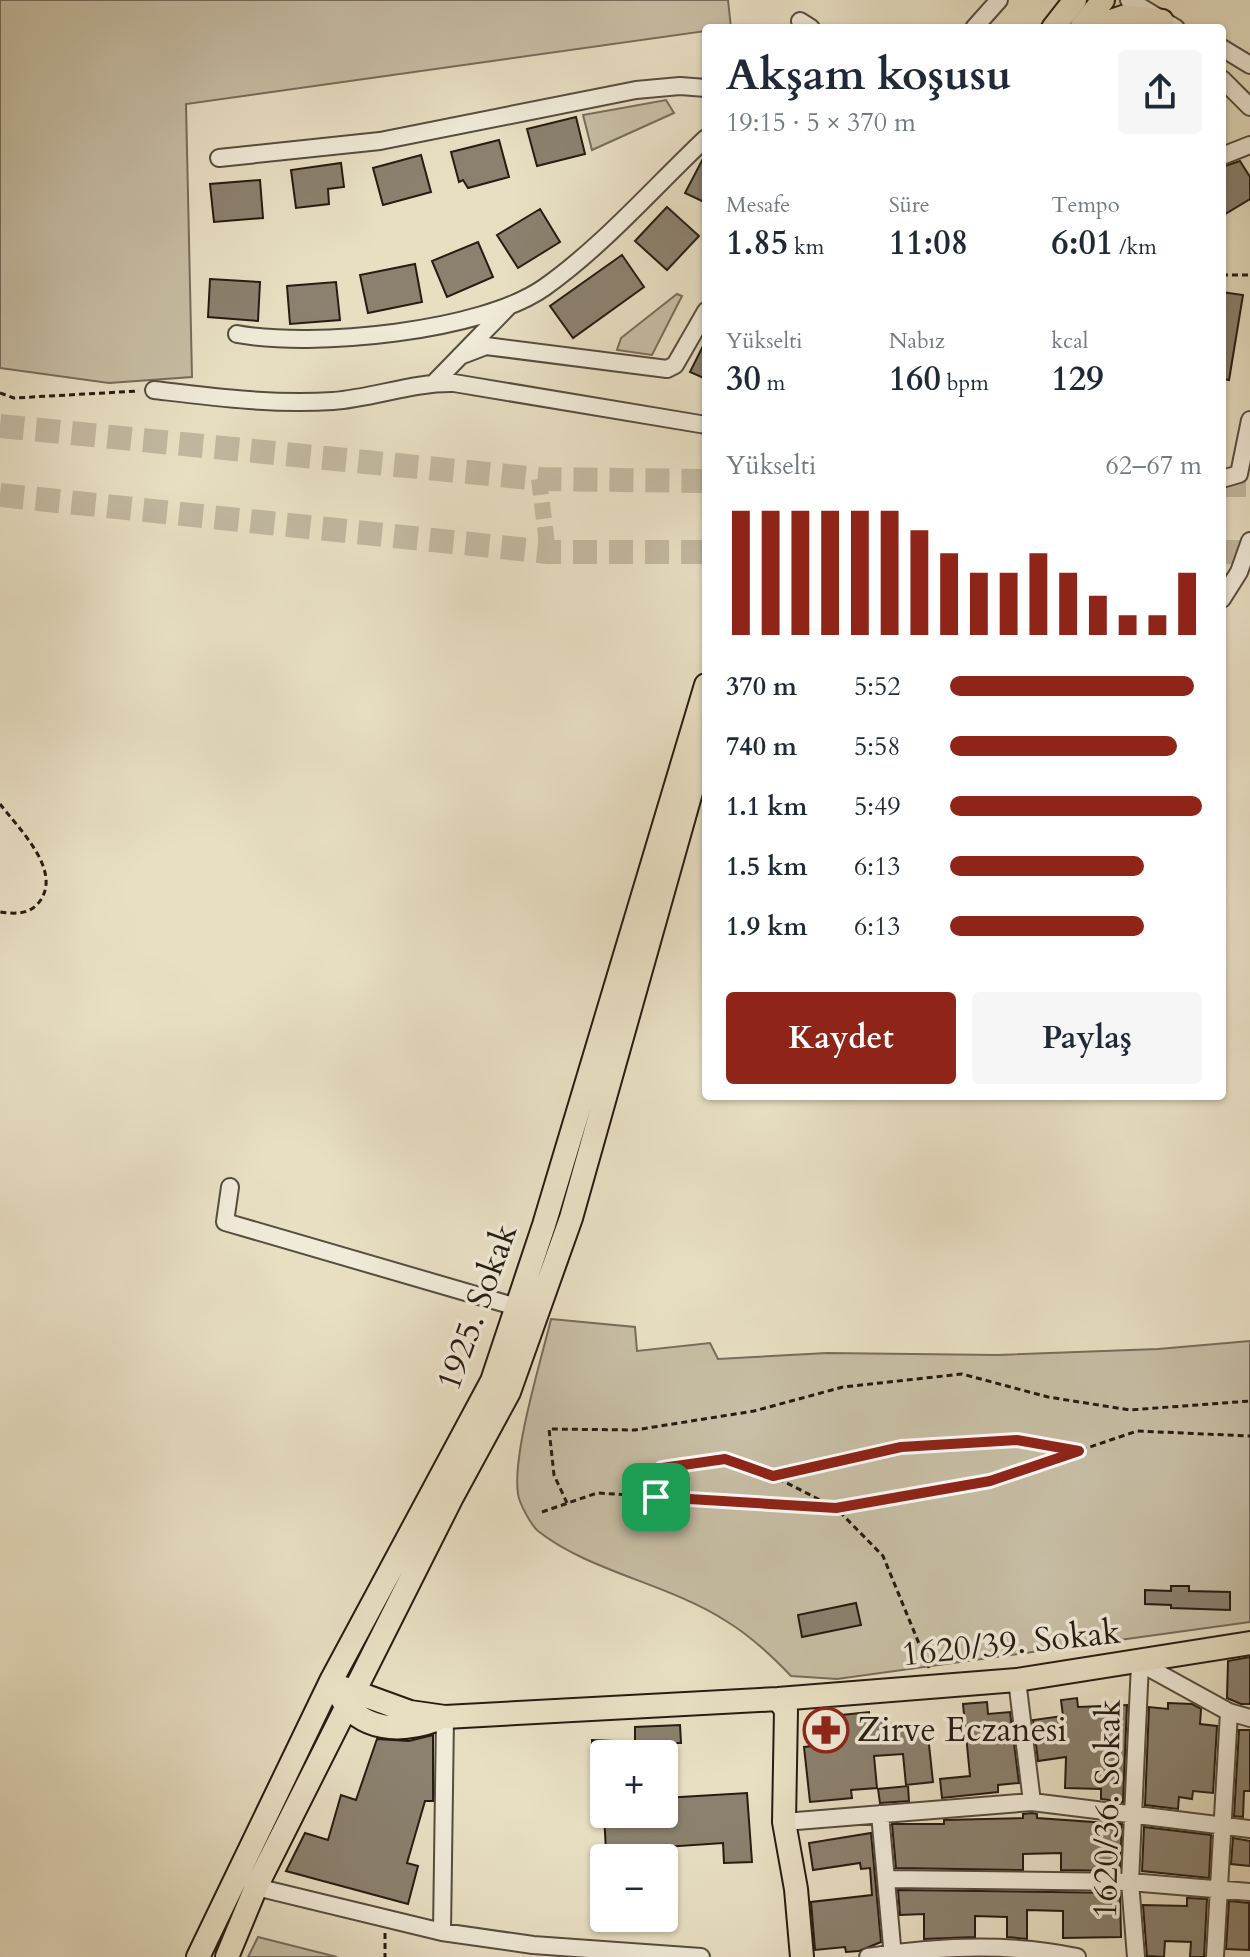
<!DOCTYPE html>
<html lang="tr">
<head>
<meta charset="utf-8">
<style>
	:root { --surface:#fff; --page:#f6f6f7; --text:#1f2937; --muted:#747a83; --accent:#8f2418 }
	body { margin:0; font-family:Cardo,serif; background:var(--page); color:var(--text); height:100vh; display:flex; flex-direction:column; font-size:30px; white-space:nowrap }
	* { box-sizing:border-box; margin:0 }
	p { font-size:26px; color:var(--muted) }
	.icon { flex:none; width:44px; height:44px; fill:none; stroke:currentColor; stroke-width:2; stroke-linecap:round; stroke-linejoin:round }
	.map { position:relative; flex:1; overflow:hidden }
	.panel { position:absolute; left:702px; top:24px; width:524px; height:1076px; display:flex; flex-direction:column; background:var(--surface); border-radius:8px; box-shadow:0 2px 6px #0004 }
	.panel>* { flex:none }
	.buttons { position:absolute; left:590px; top:1740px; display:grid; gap:16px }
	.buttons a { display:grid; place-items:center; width:88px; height:88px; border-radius:8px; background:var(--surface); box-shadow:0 2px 6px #0004; font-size:40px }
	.pin { position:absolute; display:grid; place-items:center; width:68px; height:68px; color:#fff; margin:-34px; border-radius:16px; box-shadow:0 4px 12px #0006 }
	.round { display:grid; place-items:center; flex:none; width:84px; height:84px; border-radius:8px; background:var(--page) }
	.headline { display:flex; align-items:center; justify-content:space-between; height:136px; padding:0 24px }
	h1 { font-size:44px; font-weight:700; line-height:60px }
	.figures { display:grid; grid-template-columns:repeat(3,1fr); gap:12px; height:136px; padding:8px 24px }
	.figures div { display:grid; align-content:center }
	.figures b { font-size:34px; font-weight:700 }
	.figures small { font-size:22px; font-weight:400 }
	.figures p { font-size:22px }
	.chart { height:224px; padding:16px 24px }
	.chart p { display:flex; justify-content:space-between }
	.chart svg { width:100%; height:144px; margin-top:8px; stroke:var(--accent); stroke-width:6 }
	.button { display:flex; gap:16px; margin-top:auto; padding:16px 24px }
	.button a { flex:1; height:92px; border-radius:8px; background:var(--accent); color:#fff; font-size:32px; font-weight:700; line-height:92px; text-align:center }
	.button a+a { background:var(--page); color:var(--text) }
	ul { padding:0 24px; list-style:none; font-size:26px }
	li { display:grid; grid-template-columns:128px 96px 1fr; align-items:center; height:60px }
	li i { height:20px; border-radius:10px; background:var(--accent) }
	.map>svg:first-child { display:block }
	.green { fill:#c7bea5; stroke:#766d5c; stroke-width:2 }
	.building { fill:#8b816e; stroke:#261c12; stroke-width:2 }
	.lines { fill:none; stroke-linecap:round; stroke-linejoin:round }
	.minor-tunnel { stroke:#c1b8a0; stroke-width:16; stroke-dasharray:16 8; stroke-linecap:butt }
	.highway-tunnel { stroke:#c1b8a0; stroke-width:24; stroke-dasharray:24 12; stroke-linecap:butt }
	.minor-casing { stroke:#564d3e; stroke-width:20 }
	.major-casing { stroke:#261c12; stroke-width:26 }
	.path { stroke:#261c12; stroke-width:3; stroke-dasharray:6 4; stroke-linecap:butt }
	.minor { stroke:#f0ead8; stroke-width:16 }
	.major { stroke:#e8dfc3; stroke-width:22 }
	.route-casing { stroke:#fff; stroke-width:16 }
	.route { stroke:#8f2418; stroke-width:10 }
	.labels { text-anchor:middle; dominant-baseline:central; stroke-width:7; stroke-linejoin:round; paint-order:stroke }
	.street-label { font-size:34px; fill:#261c12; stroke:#f0ead8 }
	.poi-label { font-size:34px; fill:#261c12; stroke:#f0ead8; text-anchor:start }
</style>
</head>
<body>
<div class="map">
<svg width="1250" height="1957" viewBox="0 0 1250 1957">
	<rect width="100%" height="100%" fill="#e8dfc3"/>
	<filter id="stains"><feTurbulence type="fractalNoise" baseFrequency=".0025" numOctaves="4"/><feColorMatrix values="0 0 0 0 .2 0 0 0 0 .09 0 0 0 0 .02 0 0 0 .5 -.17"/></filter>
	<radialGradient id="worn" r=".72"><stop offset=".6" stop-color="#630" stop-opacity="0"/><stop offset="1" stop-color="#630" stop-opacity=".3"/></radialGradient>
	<path class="green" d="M0,0H728L731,28H706V31L186,104L192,377L109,383L0,368Z
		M666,100L674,113L592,150L583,115Z
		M677,294L682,296L652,355L617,350L621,338Z
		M551,1319L635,1327L637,1351L710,1343L718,1359L827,1353L998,1355L1158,1349L1250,1341V1622L837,1679L791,1676C771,1655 751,1636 726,1621C669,1584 588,1571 538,1531C531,1525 519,1503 518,1494C512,1454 541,1361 551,1319Z
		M258,1937L337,1957H248Z"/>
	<path class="building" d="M576,117L585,154L537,166L527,129Z
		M499,140L509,177L468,188L463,180L459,182L451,152Z
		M706,153V203L685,193Z
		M421,155L431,192L383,205L373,168Z
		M1240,161L1250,177V199L1222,216V167Z
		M341,163L344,187L328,189L329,204L296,208L291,170Z
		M260,180L263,218L214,222L210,184Z
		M667,207L699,236L667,270L635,241Z
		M540,209L560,242L518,268L497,235Z
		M478,242L493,277L447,297L432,261Z
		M622,255L644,287L573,338L550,306Z
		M415,264L422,302L368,313L360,275Z
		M210,279L260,282L258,321L208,317Z
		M336,282L340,320L290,324L287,286Z
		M1222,292L1243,295L1229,380L1222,379Z
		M706,340V379L690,372Z
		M1171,1586H1189V1591L1230,1592V1610L1171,1608V1605L1145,1604V1590L1171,1591Z
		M856,1603L861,1625L802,1637L798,1615Z
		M1250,1657V1704H1241L1227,1698L1228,1661Z
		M1077,1698L1078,1707L1127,1705L1123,1802L1101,1799V1789L1065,1788L1066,1757L1038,1761L1033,1720L1063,1716L1061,1700Z
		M987,1702L988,1714L1010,1712L1019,1783L998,1785V1792L942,1798L940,1779L970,1776L963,1704Z
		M1168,1703L1192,1704L1201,1709L1200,1724L1217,1726L1213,1793L1193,1791L1192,1799L1179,1797L1178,1809L1145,1805L1149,1707L1168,1709Z
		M869,1712L870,1719L887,1717L888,1725L899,1723L900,1728L927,1726L933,1782L906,1785L903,1754L874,1756L877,1788L851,1790L852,1798L810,1802L804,1747L814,1746L813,1729L843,1726L842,1715Z
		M680,1725L681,1743H672V1754H642V1744H635V1727Z
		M1239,1730H1250V1791H1244L1243,1817L1234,1816Z
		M433,1735V1801H425L407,1863L418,1866L408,1904L286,1871L305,1833L328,1840L341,1795L356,1800L377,1739L409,1741Z
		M592,1740L613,1741V1754L592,1755Z
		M908,1786L909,1801L880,1803L878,1789Z
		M747,1793L752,1862L724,1863L723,1843L606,1851L604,1814H664V1798Z
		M1032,1813L1037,1814V1818L1122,1824L1120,1871L1061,1870V1853L1023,1854V1870L896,1868L892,1824H944V1820L1023,1818V1814Z
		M1144,1827L1211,1835L1209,1878L1142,1871Z
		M871,1833L881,1942L859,1951L846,1952L845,1947L815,1950L811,1902L872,1895L870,1868L861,1869L860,1863L813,1870L809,1843Z
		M1233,1838L1250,1841V1866L1231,1864Z
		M898,1890L1120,1893L1121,1937L1063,1938V1911L1027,1910V1939L1007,1937V1917L975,1916V1937L924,1939V1914L900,1915Z
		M1187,1898L1207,1899L1204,1957H1190L1191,1942L1165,1941L1164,1957L1147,1956L1143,1905L1187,1906Z
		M1229,1901L1249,1903V1950L1226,1949Z"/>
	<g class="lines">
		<path class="minor-tunnel" d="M539,479L548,552"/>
		<path class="highway-tunnel" d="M0,426L539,479L706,481
			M1222,485H1250
			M0,495L548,552H706
			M1222,552H1250"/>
		<g class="minor-casing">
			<path id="minor" d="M1129,0L1176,28
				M800,21L811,28
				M974,28L999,0
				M1222,48L1250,65
				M1222,79L1250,107
				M1222,156L1250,145
				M219,158L380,141L636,90L680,86L706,88
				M237,334C313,348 482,332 545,287C604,245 654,187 706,138
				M460,356L486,346L667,369L675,365L706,311
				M434,383L508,307
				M154,390C213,397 273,405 333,401C374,398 413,382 454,383L706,425
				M1222,479L1239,474L1250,420
				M1222,599L1239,572L1250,541
				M230,1187L225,1222L517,1307
				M1017,1680L1032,1802
				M880,1814L893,1957
				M784,1822L1032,1802L1250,1829
				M888,1879L1130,1882L1250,1892
				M256,1887L442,1932L533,1945L701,1957
				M442,1932L445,1717
				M868,1957C936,1946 1010,1943 1077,1957
				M1136,1957L1130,1882L1140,1663L1229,1712L1250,1718
				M1215,1957L1229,1712"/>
		</g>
		<g class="major-casing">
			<path id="major" d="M1053,28L1075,0
				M1081,28L1103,0
				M1091,28L1126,16L1162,21
				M344,1688L410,1712L445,1717L778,1699L1017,1680L1250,1643
				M340,1696C361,1731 400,1733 436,1720
				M778,1699L786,1710L784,1822L796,1889L802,1957
				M198,1957L331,1681L492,1381L544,1225L706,685
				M227,1957L256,1887L452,1497L509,1392L571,1218L706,739"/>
		</g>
		<path class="path" d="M1222,275H1250
			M0,393L14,398L139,391
			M0,804C19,829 62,870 40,901C30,915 15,914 0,912
			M773,1476L901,1447L1017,1440L1077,1451
			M656,1497L662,1468L725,1459L773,1476L836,1508L883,1556L929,1668
			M567,1503L554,1475L549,1429L635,1430L754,1411L843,1387L962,1374L1048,1397L1130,1410L1250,1401
			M542,1512L597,1493L836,1508L990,1481L1137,1431L1250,1436
			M385,1933V1957"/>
		<use href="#minor" class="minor"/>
		<use href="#major" class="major"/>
	</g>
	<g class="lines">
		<g class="route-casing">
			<path id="route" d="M1017,1440L1079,1451L990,1481L836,1508L656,1497L662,1468L725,1459L773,1476L901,1447Z"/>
		</g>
		<use href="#route" class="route"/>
	</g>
	<defs>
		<g id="pharmacy-ring" transform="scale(2.3)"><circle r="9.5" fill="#f0ead8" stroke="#8f2418" stroke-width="1.5"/><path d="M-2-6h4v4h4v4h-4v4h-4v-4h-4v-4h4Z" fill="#8f2418"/></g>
	</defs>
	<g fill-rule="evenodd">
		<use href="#pharmacy-ring" x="826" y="1730"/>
	</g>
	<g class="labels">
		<g class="street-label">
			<text transform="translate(477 1307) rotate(-70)">1925. Sokak</text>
			<text transform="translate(1011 1643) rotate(-6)">1620/39. Sokak</text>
			<text transform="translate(1107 1809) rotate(-89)">1620/36. Sokak</text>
		</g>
		<g class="poi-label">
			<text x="857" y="1730">Zirve Eczanesi</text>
		</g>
	</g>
	<rect width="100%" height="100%" filter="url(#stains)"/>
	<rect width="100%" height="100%" fill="url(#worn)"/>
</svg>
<div class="buttons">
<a>+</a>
<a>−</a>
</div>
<div class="pin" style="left:656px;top:1497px;background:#1e9e55"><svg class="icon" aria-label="arrive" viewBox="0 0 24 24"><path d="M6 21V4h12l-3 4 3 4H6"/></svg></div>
<section class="panel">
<div class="headline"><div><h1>Akşam koşusu</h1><p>19:15 · 5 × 370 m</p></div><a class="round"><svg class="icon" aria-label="share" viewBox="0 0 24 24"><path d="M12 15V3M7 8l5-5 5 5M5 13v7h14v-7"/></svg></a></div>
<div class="figures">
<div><p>Mesafe</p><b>1.85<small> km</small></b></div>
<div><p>Süre</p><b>11:08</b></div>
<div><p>Tempo</p><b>6:01<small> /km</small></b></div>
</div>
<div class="figures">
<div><p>Yükselti</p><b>30<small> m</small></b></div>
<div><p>Nabız</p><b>160<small> bpm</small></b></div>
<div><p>kcal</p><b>129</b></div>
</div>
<div class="chart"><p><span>Yükselti</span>62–67 m</p>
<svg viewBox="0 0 160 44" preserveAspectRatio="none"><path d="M5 44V6M15 44V6M25 44V6M35 44V6M45 44V6M55 44V6M65 44V12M75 44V19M85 44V25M95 44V25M105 44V19M115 44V25M125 44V32M135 44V38M145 44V38M155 44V25"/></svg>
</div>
<ul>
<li><b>370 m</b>5:52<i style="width:97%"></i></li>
<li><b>740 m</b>5:58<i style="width:90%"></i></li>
<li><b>1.1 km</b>5:49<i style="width:100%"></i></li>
<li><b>1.5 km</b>6:13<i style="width:77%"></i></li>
<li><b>1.9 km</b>6:13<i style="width:77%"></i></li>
</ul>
<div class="button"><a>Kaydet</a><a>Paylaş</a></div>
</section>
</div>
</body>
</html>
